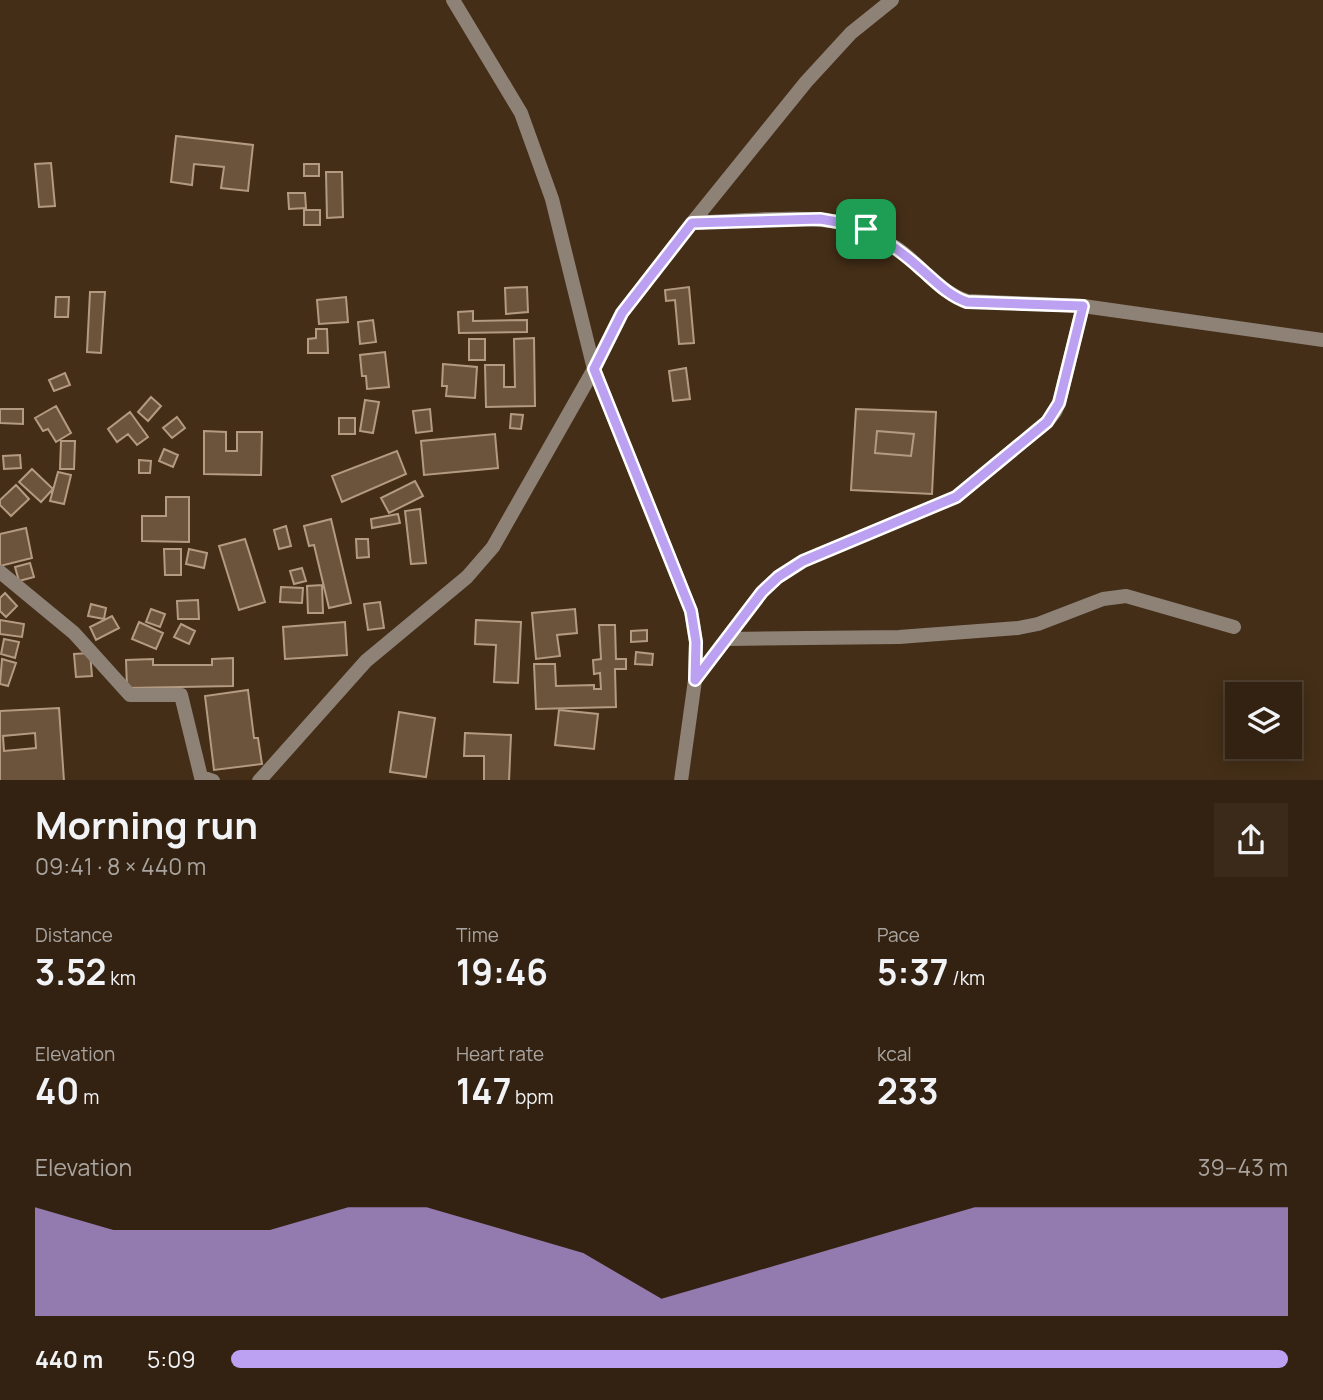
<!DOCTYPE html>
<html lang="en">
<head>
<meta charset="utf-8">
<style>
	:root { --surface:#321; --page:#3b2a1a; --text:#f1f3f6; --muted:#a9a49f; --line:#4e3f31; --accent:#bca0f2 }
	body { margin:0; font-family:Manrope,sans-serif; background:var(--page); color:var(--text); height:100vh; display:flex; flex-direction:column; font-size:26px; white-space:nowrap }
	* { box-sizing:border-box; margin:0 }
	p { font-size:23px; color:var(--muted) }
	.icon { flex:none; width:38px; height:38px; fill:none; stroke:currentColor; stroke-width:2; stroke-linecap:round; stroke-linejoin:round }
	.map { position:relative; height:780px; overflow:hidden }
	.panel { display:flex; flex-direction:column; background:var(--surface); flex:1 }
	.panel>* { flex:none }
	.buttons { position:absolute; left:1225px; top:682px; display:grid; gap:14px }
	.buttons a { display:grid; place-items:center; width:77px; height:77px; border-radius:0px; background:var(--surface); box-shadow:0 4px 18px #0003,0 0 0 2px var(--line); font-size:35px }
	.pin { position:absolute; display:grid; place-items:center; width:60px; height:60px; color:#fff; margin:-30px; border-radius:14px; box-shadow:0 4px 10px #0006 }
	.round { display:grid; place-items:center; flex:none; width:74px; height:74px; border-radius:0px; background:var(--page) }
	.head { display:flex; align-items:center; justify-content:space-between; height:119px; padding:0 35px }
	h1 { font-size:38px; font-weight:700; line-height:52px }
	.metrics { display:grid; grid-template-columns:repeat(3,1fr); gap:10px; height:119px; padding:7px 35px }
	.metrics div { display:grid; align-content:center }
	.metrics b { font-size:35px; font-weight:700 }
	.metrics small { font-size:19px; font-weight:400 }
	.metrics p { font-size:19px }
	.chart { height:196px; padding:14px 35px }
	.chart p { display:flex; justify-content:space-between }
	.chart svg { width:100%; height:126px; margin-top:7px; fill:var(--accent); opacity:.7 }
	ul { padding:0 35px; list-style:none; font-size:23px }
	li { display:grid; grid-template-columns:112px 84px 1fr; align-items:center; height:52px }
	li i { height:18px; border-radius:9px; background:var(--accent) }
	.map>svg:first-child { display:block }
	.building { fill:#6c543c; stroke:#b49a80; stroke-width:2; fill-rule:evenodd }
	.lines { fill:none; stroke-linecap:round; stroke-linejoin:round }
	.minor { stroke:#8e8277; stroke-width:14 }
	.route-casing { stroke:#fff; stroke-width:14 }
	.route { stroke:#bca0f2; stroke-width:9 }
</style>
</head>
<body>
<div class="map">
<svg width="1323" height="781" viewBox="0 0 1323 781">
	<rect width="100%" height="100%" fill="#442e17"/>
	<path class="building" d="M176,136L253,145L248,191L221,188L224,167L194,164L192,185L171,182Z
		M51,163L55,206L39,207L35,164Z
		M304,164H319V176H304Z
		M326,172H342L343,217L327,218Z
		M288,193H305L306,208L289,209Z
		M304,210H320V225H304Z
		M527,287L528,312L506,314L505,288Z
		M689,287L694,343L679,344L675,300L666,301L665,290Z
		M90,292H105L101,353L87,352Z
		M56,297H69L68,317H55Z
		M346,297L348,322L319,324L317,300Z
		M473,311V321L527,320V332L459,333L458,312Z
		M373,320L376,342L360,344L358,322Z
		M316,329H327L328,353H308V339L316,338Z
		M534,338L535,406L486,407L485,365H504V387H515L514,339Z
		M469,339H485V360H469Z
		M385,352L389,387L367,389L366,376H362L360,355Z
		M443,364L477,367L475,398L446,396L447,386H442Z
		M686,368L690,399L673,401L669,371Z
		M65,373L70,385L54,391L49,380Z
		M151,397L161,406L148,421L138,412Z
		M365,400L379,402L373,433L360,431Z
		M56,406L71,433L56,442L48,429L43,431L35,418Z
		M0,409H23V424L0,423Z
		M430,409L432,431L416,433L413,411Z
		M856,409L936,412L932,494L851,490ZM877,431L914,434L911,456L875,453Z
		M130,412L148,437L137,445L128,434L117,442L108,429Z
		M511,414L523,415L521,429L510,428Z
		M177,417L185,428L172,438L163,428Z
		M339,418H355V434H339Z
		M204,431L226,432V451H237V432H262L261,475L204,474Z
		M877,431L914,434L911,456L875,453Z
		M495,434L498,468L424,475L421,441Z
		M61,441H75L74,469H60Z
		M164,449L178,455L173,467L159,461Z
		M397,451L406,474L342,502L332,476Z
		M20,455L21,468L4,469L3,456Z
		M139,460L151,461L150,473H139Z
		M32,469L53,489L41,502L19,482Z
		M58,472L71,475L64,504L50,501Z
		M415,481L423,496L389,513L381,498Z
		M16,485L29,499L11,516L0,505V500Z
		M166,497H189V542L142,541V516H166Z
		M420,509L426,563L411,564L405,511Z
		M398,514L400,523L372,528L371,519Z
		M331,519L351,603L329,608L314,545L309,546L304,526Z
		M286,526L291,546L279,549L274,530Z
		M26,528L32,558L0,566V534Z
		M245,539L265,602L239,610L219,546Z
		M356,539H368L369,557L357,558Z
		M164,549H181V575H165Z
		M189,549L207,553L204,568L186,564Z
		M30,563L34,577L19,581L15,567Z
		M302,568L306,581L294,584L290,571Z
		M322,585L323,613H308L307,586Z
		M281,587L303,588L302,603L280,602Z
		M5,593L17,606L6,617L0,611V598Z
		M198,600L199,619H178L177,601Z
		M380,602L384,628L368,630L364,604Z
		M91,604L106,608L104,619L88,616Z
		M151,609L165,614L160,627L146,622Z
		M575,609L577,633L557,635L560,656L536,659L532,613Z
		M112,616L119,628L96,640L90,627Z
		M0,620L24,624L22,637L0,634Z
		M476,620L521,622L518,683L494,682L496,645L475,644Z
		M139,622L163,633L156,649L132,639Z
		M345,622L347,655L285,659L283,627Z
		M181,624L195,631L189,644L174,637Z
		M599,625H615L616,659H626V669H615L616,707L536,709L534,664H555L556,686L594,685V689H601L600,673L594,674L593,660L601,659Z
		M647,630V641L631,642V631Z
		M4,639L19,642L15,658L1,654Z
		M636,652L653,654L652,665L635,664Z
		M90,653L92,676L76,677L74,654Z
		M233,658V686L127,688L126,660L153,659V665H212V659Z
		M2,659L16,663L8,686L0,684Z
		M248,690L254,738H258L262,764L214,770L205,696Z
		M59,708L64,781H0V711ZM35,733L36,748L4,751L3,736Z
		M559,710L598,714L594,749L555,745Z
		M399,712L435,718L426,777L390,772Z
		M465,733L511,735L509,781H484V756H464Z"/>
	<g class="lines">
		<path class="minor" d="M453,0L521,113L552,199L594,369L691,611L696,642L695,680L681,781
			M692,223C742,221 816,212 862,228C874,232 884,241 895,247C920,263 938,292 967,301L1083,306L1323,340
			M0,572L74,633L130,695H181L201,777L213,781
			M727,639L899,637L1018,628L1038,624L1103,599L1126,596L1234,627
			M695,680L762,592L778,577L803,561L956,497L1047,422L1055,412L1059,403L1083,306
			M259,781L366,661L467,577L493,547L594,369L622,313L692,223L806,82L851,33L892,0"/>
	</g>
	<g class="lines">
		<g class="route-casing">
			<path id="route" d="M820,219C864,225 890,241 922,270C936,282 949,296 967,302L1083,306L1059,403L1047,422L956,497L803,561L778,577L762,592L695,680L696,642L691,611L594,369L622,313L692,223Z"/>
		</g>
		<use href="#route" class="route"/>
	</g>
</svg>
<div class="buttons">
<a><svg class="icon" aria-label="layers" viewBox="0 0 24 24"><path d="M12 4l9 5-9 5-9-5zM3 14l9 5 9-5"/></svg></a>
</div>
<div class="pin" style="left:866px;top:229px;background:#1e9e55"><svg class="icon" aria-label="arrive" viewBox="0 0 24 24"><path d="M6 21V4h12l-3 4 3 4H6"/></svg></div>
</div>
<section class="panel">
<div class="head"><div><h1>Morning run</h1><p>09:41 · 8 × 440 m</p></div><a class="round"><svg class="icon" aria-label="share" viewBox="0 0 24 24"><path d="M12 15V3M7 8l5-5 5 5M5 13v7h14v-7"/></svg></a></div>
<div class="metrics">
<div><p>Distance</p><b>3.52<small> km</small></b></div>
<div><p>Time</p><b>19:46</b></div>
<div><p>Pace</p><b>5:37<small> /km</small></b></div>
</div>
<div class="metrics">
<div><p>Elevation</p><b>40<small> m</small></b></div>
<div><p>Heart rate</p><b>147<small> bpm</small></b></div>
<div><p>kcal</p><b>233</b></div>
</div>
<div class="chart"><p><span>Elevation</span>39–43 m</p>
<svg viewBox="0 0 160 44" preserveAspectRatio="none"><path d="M0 44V6L10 14L20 14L30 14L40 6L50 6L60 14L70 22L80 38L90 30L100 22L110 14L120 6L130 6L140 6L150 6L160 6V44z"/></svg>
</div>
<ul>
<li><b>440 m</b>5:09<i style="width:100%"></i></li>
</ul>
</section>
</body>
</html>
